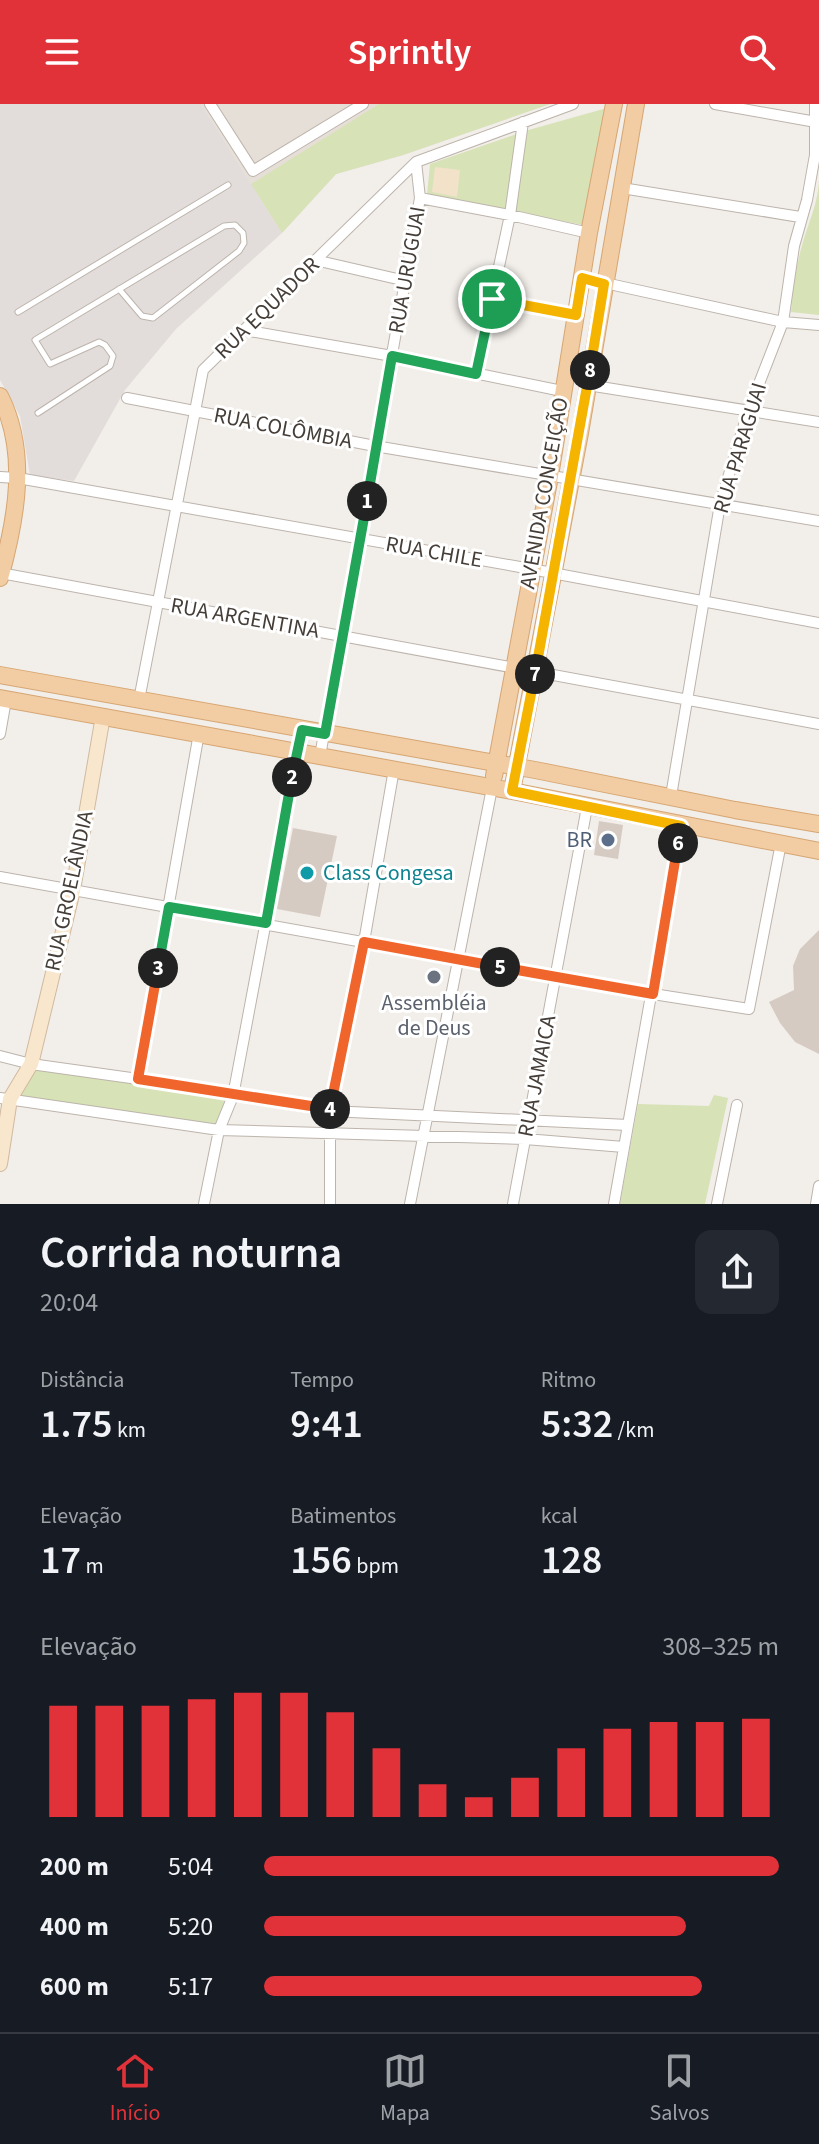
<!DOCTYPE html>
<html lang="pt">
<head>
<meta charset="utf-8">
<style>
	:root { --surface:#171b24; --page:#242831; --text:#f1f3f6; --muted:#9ea1a6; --line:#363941; --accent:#e13239 }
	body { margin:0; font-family:"Source Sans 3",sans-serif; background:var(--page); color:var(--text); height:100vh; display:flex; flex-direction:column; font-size:30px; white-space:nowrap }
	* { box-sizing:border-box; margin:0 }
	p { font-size:26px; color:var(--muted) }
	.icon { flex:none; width:44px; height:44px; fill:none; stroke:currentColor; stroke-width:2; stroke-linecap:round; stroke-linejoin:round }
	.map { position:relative; height:1100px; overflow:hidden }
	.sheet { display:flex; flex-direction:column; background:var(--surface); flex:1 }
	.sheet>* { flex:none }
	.pin { position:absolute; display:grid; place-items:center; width:68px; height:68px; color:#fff; margin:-34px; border:4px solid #fff; border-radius:50%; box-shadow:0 2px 8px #0007 }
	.km { position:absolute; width:40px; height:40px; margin:-20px; border-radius:50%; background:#222; color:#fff; font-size:22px; line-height:40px; text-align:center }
	.round { display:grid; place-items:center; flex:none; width:84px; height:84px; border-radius:16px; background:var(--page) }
	.overview { display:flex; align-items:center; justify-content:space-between; height:136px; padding:0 40px }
	h1 { font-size:44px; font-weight:600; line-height:60px }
	.metrics { display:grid; grid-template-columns:repeat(3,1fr); gap:12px; height:136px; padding:8px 40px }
	.metrics div { display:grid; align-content:center }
	.metrics b { font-size:40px; font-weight:600 }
	.metrics small { font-size:22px; font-weight:400 }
	.metrics p { font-size:22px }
	.chart { height:224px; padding:16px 40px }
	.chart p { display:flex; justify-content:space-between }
	.chart svg { width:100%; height:144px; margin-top:8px; stroke:var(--accent); stroke-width:6 }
	ul { padding:0 40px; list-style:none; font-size:26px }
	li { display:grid; grid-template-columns:128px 96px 1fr; align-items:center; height:60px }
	li i { height:20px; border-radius:10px; background:var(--accent) }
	header { display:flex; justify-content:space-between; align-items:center; height:104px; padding:0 40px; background:var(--accent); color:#fff; font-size:36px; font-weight:600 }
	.tabs { display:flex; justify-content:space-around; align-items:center; height:112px; border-top:2px solid var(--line); background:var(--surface); font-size:22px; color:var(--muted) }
	.tabs a { display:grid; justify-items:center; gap:4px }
	.tabs .selected { color:var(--accent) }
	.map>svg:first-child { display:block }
	.residential { fill:#e6dfd8 }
	.industrial { fill:#e2ddda }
	.green { fill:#d7e2b6 }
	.sand { fill:#f2e2c9 }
	.building { fill:#d6cbc3 }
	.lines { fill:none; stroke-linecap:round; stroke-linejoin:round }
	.lane-casing { stroke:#bdb4ac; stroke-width:7 }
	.street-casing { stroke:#bdb4ac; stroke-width:12 }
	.secondary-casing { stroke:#d0baa0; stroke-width:16 }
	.primary-casing { stroke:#d6a673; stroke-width:18 }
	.lane { stroke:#fff; stroke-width:5 }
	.street { stroke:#fff; stroke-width:10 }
	.secondary { stroke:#f8e6cd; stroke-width:14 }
	.primary { stroke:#f2cca2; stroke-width:16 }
	.split-1-casing { stroke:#fff; stroke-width:16 }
	.split-2-casing { stroke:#fff; stroke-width:16 }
	.split-3-casing { stroke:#fff; stroke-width:16 }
	.split-4-casing { stroke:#fff; stroke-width:16 }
	.split-5-casing { stroke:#fff; stroke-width:16 }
	.split-6-casing { stroke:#fff; stroke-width:16 }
	.split-7-casing { stroke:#fff; stroke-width:16 }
	.split-8-casing { stroke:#fff; stroke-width:16 }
	.split-9-casing { stroke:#fff; stroke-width:16 }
	.split-1 { stroke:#22a559; stroke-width:10 }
	.split-2 { stroke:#22a559; stroke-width:10 }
	.split-3 { stroke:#22a559; stroke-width:10 }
	.split-4 { stroke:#f0652b; stroke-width:10 }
	.split-5 { stroke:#f0652b; stroke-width:10 }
	.split-6 { stroke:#f0652b; stroke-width:10 }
	.split-7 { stroke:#f5b400; stroke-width:10 }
	.split-8 { stroke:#f5b400; stroke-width:10 }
	.split-9 { stroke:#f5b400; stroke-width:10 }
	.service-dot { fill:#5c6f8a; stroke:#fff; stroke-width:3 }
	.culture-dot { fill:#0f9aa8; stroke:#fff; stroke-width:3 }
	.worship-dot { fill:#6b7280; stroke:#fff; stroke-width:3 }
	.labels { text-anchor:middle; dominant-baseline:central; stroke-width:6; stroke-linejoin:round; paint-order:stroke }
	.street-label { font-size:22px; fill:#453e38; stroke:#fff }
	.service-label { font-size:22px; fill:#4e5e75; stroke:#fff; text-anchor:end }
	.culture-label { font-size:22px; fill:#0d838f; stroke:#fff; text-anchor:start }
	.worship-label { font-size:22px; fill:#5b616d; stroke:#fff }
</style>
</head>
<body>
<header><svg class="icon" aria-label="menu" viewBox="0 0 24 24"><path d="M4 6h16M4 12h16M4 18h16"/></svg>Sprintly<svg class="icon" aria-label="search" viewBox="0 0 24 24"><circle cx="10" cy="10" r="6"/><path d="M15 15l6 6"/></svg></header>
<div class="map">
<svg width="819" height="1100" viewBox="0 0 819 1100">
	<rect width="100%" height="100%" fill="#f2eee9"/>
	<path class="residential" d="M201,0H550L403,51L336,70L282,129Z"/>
	<path class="industrial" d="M0,0H201L282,129L176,225L125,286L74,377L30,371L20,312L0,276Z"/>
	<path class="green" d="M379,0H550L403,51L336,70L282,129L251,80Z
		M607,4L583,121L427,91L430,60L525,27Z
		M819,77V211L791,208C793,184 796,162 803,138C809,117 818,99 819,77Z
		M31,960L233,992L219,1026L10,995Z
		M714,991L728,994L705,1100H620L638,1000L709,1002Z"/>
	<path class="sand" d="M435,63L460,66L457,93L432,88Z"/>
	<path class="building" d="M599,717L623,721L618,755L594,751Z
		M293,724L337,732L320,813L277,805Z
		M819,826V950L795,938L780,919L769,898L794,886L793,862L800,845Z"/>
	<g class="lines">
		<g class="lane-casing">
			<path id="lane" d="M18,208L228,81
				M38,309L110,262L113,252L105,241L99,238L50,260L35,236L224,122L235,121L243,129L244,139L239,147L153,214L142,212L119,185"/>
		</g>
		<g class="street-casing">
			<path id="street" d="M210,0L253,67L363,0
				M715,0L816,18
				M622,84L800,113
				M420,94L510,111L589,129
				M315,156L406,177
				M582,174L783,218L819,221
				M492,195L576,211
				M244,226L392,252L562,287
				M476,270L510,111L523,18
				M588,281L819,318
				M127,294L375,342L819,417
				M0,373L18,374L531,465L819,519
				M0,469L819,620
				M139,596L203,266L416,58L573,0
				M0,630L6,596
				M320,652L420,94L416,58
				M671,692L720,400L748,308L783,218L794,142L807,96L815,51V0
				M0,773L653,890L749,905L781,739
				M0,952L31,960L138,975L330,1007L628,1021
				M138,975L199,629
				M0,994L219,1026L525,1035L624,1043
				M204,1100L219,1026L233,992L302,626
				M330,1100V1007L364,838L394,665
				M410,1100L492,684
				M513,1100L587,703
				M614,1100L681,722
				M717,1100L737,1001
				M816,1100L819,1082"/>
		</g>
		<g class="secondary-casing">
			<path id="secondary" d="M0,1060L10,995L31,960L73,786L103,612"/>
		</g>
		<g class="primary-casing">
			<path id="primary" d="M0,292C29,349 16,416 0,474
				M0,571L535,666L735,706L819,720
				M0,594L512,687L819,747
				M494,672L550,372L589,129L614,0
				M512,687L580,329L636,0"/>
		</g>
		<use href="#lane" class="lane"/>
		<use href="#street" class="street"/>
		<use href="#secondary" class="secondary"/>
		<use href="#primary" class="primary"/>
	</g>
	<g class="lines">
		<g class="split-1-casing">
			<path id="split-1" d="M367,397L392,252L476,270L492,195"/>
		</g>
		<g class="split-2-casing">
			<path id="split-2" d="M292,673L302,626L325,630L367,397"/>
		</g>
		<g class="split-3-casing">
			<path id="split-3" d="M158,864L169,803L266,819L292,673"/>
		</g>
		<g class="split-4-casing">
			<path id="split-4" d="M158,864L138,975L330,1005"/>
		</g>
		<g class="split-5-casing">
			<path id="split-5" d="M330,1005L364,838L500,863"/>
		</g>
		<g class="split-6-casing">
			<path id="split-6" d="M500,863L653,890L678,739"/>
		</g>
		<g class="split-7-casing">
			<path id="split-7" d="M535,570L512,687L681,722L678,739"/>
		</g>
		<g class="split-8-casing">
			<path id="split-8" d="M535,570L590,266"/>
		</g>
		<g class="split-9-casing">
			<path id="split-9" d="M492,195L576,211L582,174L604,180L590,266"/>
		</g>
		<use href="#split-1" class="split-1"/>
		<use href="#split-2" class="split-2"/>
		<use href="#split-3" class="split-3"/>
		<use href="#split-4" class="split-4"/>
		<use href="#split-5" class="split-5"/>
		<use href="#split-6" class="split-6"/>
		<use href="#split-7" class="split-7"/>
		<use href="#split-8" class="split-8"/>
		<use href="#split-9" class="split-9"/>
	</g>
	<circle class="service-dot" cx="608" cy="736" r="8"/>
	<circle class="culture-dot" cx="307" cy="769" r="8"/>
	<circle class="worship-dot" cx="434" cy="873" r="8"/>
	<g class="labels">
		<g class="street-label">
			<text transform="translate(407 166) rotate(-80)">RUA URUGUAI</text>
			<text transform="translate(267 204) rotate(-44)">RUA EQUADOR</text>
			<text transform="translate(283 324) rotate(11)">RUA COLÔMBIA</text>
			<text transform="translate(740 344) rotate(-73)">RUA PARAGUAI</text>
			<text transform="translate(544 389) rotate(-80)">AVENIDA CONCEIÇÃO</text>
			<text transform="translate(434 448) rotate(10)">RUA CHILE</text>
			<text transform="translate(245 514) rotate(10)">RUA ARGENTINA</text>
			<text transform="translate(69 787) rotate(-78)">RUA GROELÂNDIA</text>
			<text transform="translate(537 972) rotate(-79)">RUA JAMAICA</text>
		</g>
		<g class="service-label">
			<text x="592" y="736">BR</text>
		</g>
		<g class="culture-label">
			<text x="323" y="769">Class Congesa</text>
		</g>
		<g class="worship-label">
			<text x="434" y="899">Assembléia<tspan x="434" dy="25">de Deus</tspan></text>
		</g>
	</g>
</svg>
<div class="pin" style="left:492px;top:195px;background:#1e9e55"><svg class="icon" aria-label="arrive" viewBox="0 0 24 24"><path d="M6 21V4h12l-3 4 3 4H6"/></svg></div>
<b class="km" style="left:367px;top:397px">1</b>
<b class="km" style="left:292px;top:673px">2</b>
<b class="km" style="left:158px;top:864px">3</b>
<b class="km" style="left:330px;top:1005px">4</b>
<b class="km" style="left:500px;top:863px">5</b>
<b class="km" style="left:678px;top:739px">6</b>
<b class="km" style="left:535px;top:570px">7</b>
<b class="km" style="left:590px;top:266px">8</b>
</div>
<section class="sheet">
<div class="overview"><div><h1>Corrida noturna</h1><p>20:04</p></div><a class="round"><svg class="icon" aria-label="share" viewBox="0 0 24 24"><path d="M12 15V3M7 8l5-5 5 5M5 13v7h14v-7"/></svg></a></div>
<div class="metrics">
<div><p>Distância</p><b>1.75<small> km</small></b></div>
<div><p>Tempo</p><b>9:41</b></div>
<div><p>Ritmo</p><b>5:32<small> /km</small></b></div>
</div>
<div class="metrics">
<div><p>Elevação</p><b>17<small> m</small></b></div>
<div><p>Batimentos</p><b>156<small> bpm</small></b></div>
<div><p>kcal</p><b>128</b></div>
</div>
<div class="chart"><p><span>Elevação</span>308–325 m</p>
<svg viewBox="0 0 160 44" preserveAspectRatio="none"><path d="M5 44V10M15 44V10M25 44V10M35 44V8M45 44V6M55 44V6M65 44V12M75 44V23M85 44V34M95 44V38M105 44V32M115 44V23M125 44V17M135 44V15M145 44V15M155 44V14"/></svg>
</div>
<ul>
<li><b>200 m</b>5:04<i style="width:100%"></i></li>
<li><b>400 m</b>5:20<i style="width:82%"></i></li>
<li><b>600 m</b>5:17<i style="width:85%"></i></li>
</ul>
</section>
<nav class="tabs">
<a class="selected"><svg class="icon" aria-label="home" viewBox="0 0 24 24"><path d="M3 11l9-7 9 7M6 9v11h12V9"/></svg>Início</a>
<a><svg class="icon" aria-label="map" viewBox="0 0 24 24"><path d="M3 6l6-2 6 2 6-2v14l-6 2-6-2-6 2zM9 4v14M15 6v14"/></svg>Mapa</a>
<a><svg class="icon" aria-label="saved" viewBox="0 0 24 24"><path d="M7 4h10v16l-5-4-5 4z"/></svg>Salvos</a>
</nav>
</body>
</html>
